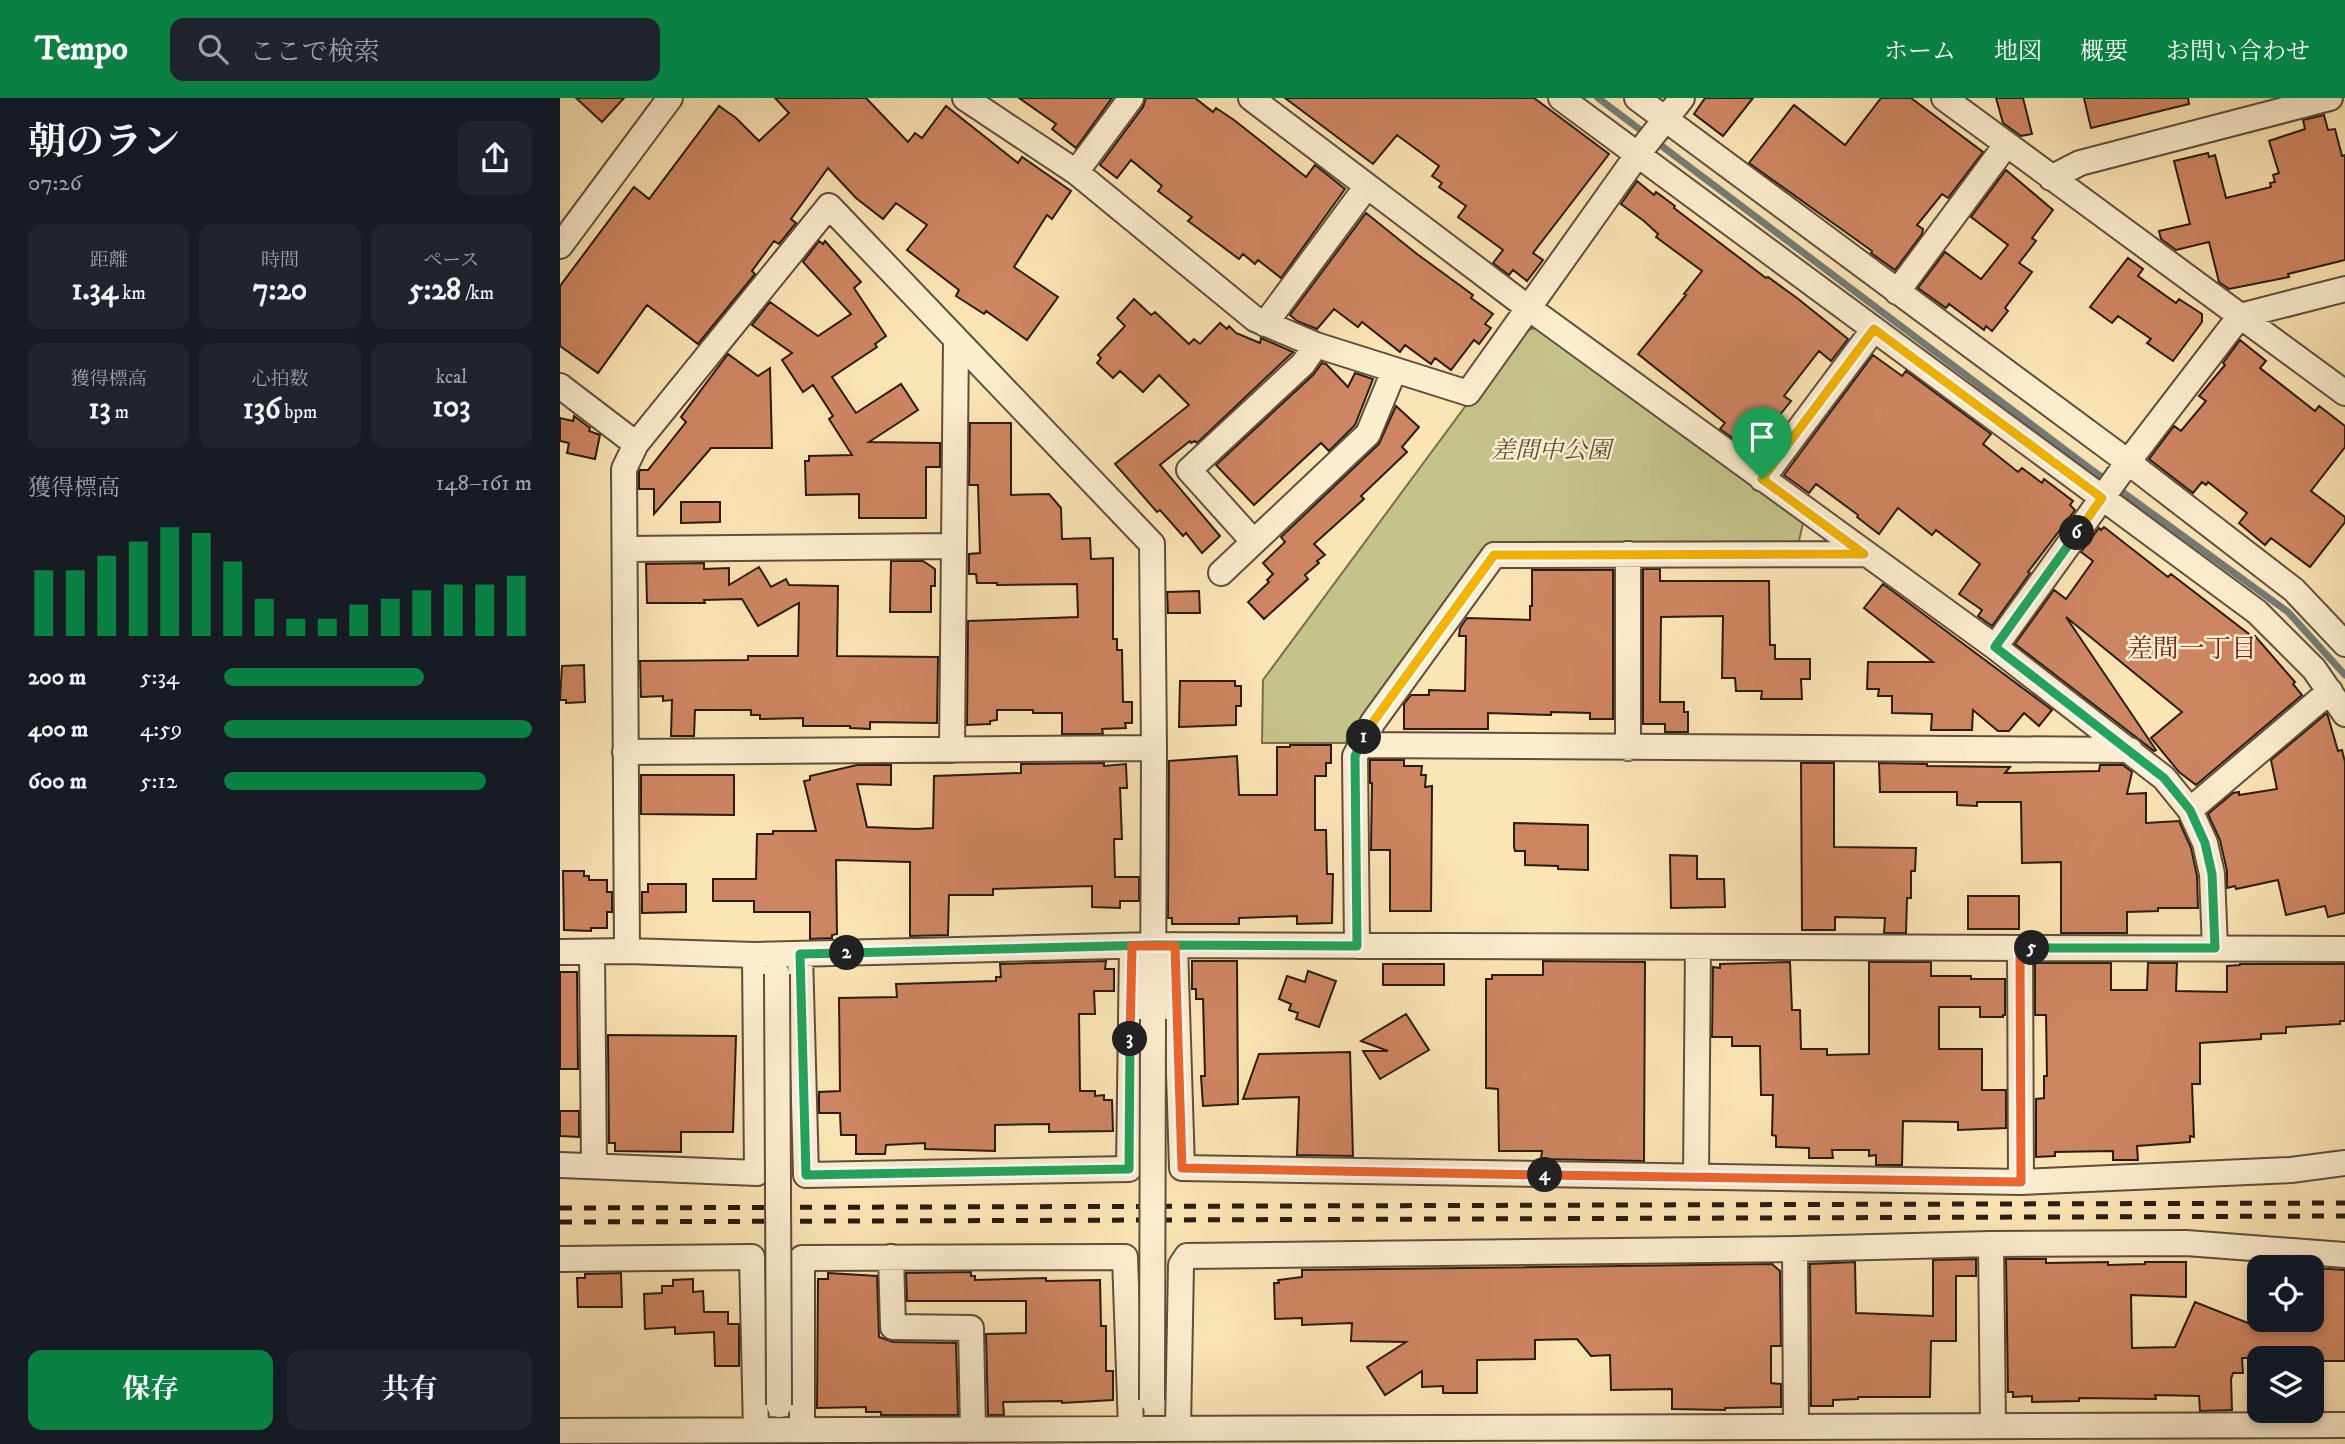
<!DOCTYPE html>
<html lang="ja">
<head>
<meta charset="utf-8">
<style>
	:root { --surface:#171b24; --page:#20242c; --text:#f1f3f6; --muted:#9ea1a6; --accent:#0b8043 }
	body { margin:0; font-family:"IM FELL DW Pica","Noto Serif JP",serif; background:var(--page); color:var(--text); height:100vh; display:flex; flex-direction:column; font-size:26px; white-space:nowrap }
	* { box-sizing:border-box; margin:0 }
	p { font-size:23px; color:var(--muted) }
	.icon { flex:none; width:38px; height:38px; fill:none; stroke:currentColor; stroke-width:2; stroke-linecap:round; stroke-linejoin:round }
	.map { position:relative; flex:1; overflow:hidden }
	.side { display:flex; flex-direction:column; background:var(--surface); width:560px }
	.side>* { flex:none }
	.buttons { position:absolute; left:1687px; top:1157px; display:grid; gap:14px }
	.buttons a { display:grid; place-items:center; width:77px; height:77px; border-radius:14px; background:var(--surface); box-shadow:0 4px 10px #0003; font-size:35px }
	.pin { position:absolute; display:grid; place-items:center; width:60px; height:60px; color:#fff; margin:-72px -30px; border-radius:50% 50% 50% 0; rotate:-45deg; box-shadow:0 0 7px #0007 }
	.pin .icon { rotate:45deg }
	.km { position:absolute; width:35px; height:35px; margin:-18px; border-radius:50%; background:#222; color:#fff; font-size:19px; line-height:35px; text-align:center }
	.round { display:grid; place-items:center; flex:none; width:74px; height:74px; border-radius:14px; background:var(--page) }
	.head { display:flex; align-items:center; justify-content:space-between; height:119px; padding:0 28px }
	h1 { font-size:38px; font-weight:700; line-height:52px }
	.stats { display:grid; grid-template-columns:repeat(3,1fr); gap:10px; height:119px; padding:7px 28px }
	.stats div { display:grid; align-content:center; border-radius:14px; background:var(--page); text-align:center }
	.stats b { font-size:30px; font-weight:700 }
	.stats small { font-size:19px; font-weight:400 }
	.stats p { font-size:19px }
	.chart { height:196px; padding:14px 28px }
	.chart p { display:flex; justify-content:space-between }
	.chart svg { width:100%; height:126px; margin-top:7px; stroke:var(--accent); stroke-width:6 }
	.cta { display:flex; gap:14px; margin-top:auto; padding:14px 28px }
	.cta a { flex:1; height:80px; border-radius:14px; background:var(--accent); color:#fff; font-size:28px; font-weight:700; line-height:80px; text-align:center }
	.cta a+a { background:var(--page); color:var(--text) }
	ul { padding:0 28px; list-style:none; font-size:23px }
	li { display:grid; grid-template-columns:112px 84px 1fr; align-items:center; height:52px }
	li i { height:18px; border-radius:9px; background:var(--accent) }
	header { display:flex; align-items:center; gap:42px; box-sizing:border-box; height:98px; padding:0 35px; background:var(--accent); color:#fff }
	header strong { font-size:33px }
	nav { display:flex; gap:38px; margin-inline-start:auto; font-size:24px }
	.search { width:490px; height:63px; background:var(--page); display:flex; align-items:center; gap:18px; box-sizing:border-box; padding:0 24px; border-radius:14px; color:var(--muted); font-size:26px }
	main { display:flex; flex:1; min-height:0 }
	.map>svg:first-child { display:block }
	.green { fill:#c4c38a; stroke:#776f4f; stroke-width:2 }
	.lines { fill:none; stroke-linecap:round; stroke-linejoin:round }
	.stream { stroke:#737c77; stroke-width:7 }
	.building { fill:#ce8662; stroke:#2a1b14; stroke-width:2 }
	.minor-casing { stroke:#5e4e3c; stroke-width:28 }
	.minor { stroke:#fdeecf; stroke-width:24 }
	.rail { stroke:#2a1b14; stroke-width:5; stroke-dasharray:12 12; stroke-linecap:butt }
	.minor-bridge-casing { stroke:#5e4e3c; stroke-width:28; stroke-linecap:butt }
	.minor-bridge { stroke:#fdeecf; stroke-width:24 }
	.split-1-casing { stroke:#fff; stroke-width:14 }
	.split-2-casing { stroke:#fff; stroke-width:14 }
	.split-3-casing { stroke:#fff; stroke-width:14 }
	.split-4-casing { stroke:#fff; stroke-width:14 }
	.split-5-casing { stroke:#fff; stroke-width:14 }
	.split-6-casing { stroke:#fff; stroke-width:14 }
	.split-7-casing { stroke:#fff; stroke-width:14 }
	.split-1 { stroke:#f5b400; stroke-width:9 }
	.split-2 { stroke:#22a559; stroke-width:9 }
	.split-3 { stroke:#22a559; stroke-width:9 }
	.split-4 { stroke:#f0652b; stroke-width:9 }
	.split-5 { stroke:#f0652b; stroke-width:9 }
	.split-6 { stroke:#22a559; stroke-width:9 }
	.split-7 { stroke:#f5b400; stroke-width:9 }
	.labels { text-anchor:middle; dominant-baseline:central; stroke-width:5; stroke-linejoin:round; paint-order:stroke }
	.park-label { font-size:24px; font-style:italic; fill:#584d37; stroke:#fdeecf }
	.neighbourhood-label { font-size:26px; fill:#7a1f14; stroke:#fdeecf }
</style>
</head>
<body>
<header>
<strong>Tempo</strong>
<div class="search"><svg class="icon" aria-label="search" viewBox="0 0 24 24"><circle cx="10" cy="10" r="6"/><path d="M15 15l6 6"/></svg>ここで検索</div>
<nav><a>ホーム</a><a>地図</a><a>概要</a><a>お問い合わせ</a></nav>
</header>
<main>
<section class="side">
<div class="head"><div><h1>朝のラン</h1><p>07:26</p></div><a class="round"><svg class="icon" aria-label="share" viewBox="0 0 24 24"><path d="M12 15V3M7 8l5-5 5 5M5 13v7h14v-7"/></svg></a></div>
<div class="stats">
<div><p>距離</p><b>1.34<small> km</small></b></div>
<div><p>時間</p><b>7:20</b></div>
<div><p>ペース</p><b>5:28<small> /km</small></b></div>
</div>
<div class="stats">
<div><p>獲得標高</p><b>13<small> m</small></b></div>
<div><p>心拍数</p><b>136<small> bpm</small></b></div>
<div><p>kcal</p><b>103</b></div>
</div>
<div class="chart"><p><span>獲得標高</span>148–161 m</p>
<svg viewBox="0 0 160 44" preserveAspectRatio="none"><path d="M5 44V21M15 44V21M25 44V16M35 44V11M45 44V6M55 44V8M65 44V18M75 44V31M85 44V38M95 44V38M105 44V33M115 44V31M125 44V28M135 44V26M145 44V26M155 44V23"/></svg>
</div>
<ul>
<li><b>200 m</b>5:34<i style="width:65%"></i></li>
<li><b>400 m</b>4:59<i style="width:100%"></i></li>
<li><b>600 m</b>5:12<i style="width:85%"></i></li>
</ul>
<div class="cta"><a>保存</a><a>共有</a></div>
</section>
<div class="map">
<svg width="1785" height="1346" viewBox="0 0 1785 1346">
	<rect width="100%" height="100%" fill="#fce5b5"/>
	<filter id="stains"><feTurbulence type="fractalNoise" baseFrequency=".00286" numOctaves="4"/><feColorMatrix values="0 0 0 0 .2 0 0 0 0 .09 0 0 0 0 .02 0 0 0 .5 -.17"/></filter>
	<radialGradient id="worn" r=".72"><stop offset=".6" stop-color="#630" stop-opacity="0"/><stop offset="1" stop-color="#630" stop-opacity=".3"/></radialGradient>
	<path class="green" d="M981,229L1244,421L1238,447L928,448L785,645H702L703,582L961,233Z"/>
	<g class="lines">
		<path class="stream" d="M1038,0L1528,369L1728,514L1785,577"/>
	</g>
	<path class="building" d="M16,0H64L42,24Z
		M215,0H306L348,44L355,35L362,40L386,8L458,65L462,59L511,93L492,121L487,117L454,169L498,199L467,242L426,213L424,216L396,198L399,192L347,152L367,127L336,105L323,121L296,100L268,70L231,121L236,125L219,146L214,143L192,173L195,176L138,246L87,207L38,275L0,248V188L74,89L89,101L159,8L176,20L199,43L229,15Z
		M459,0H552L516,50L492,31L496,26Z
		M586,0H635L653,14L656,10L674,22L746,79L755,67L785,91L721,180L698,162L695,166L683,156L679,161L628,123L632,119L598,93L602,88L571,62L557,80L540,67L583,9Z
		M725,0H974L1049,56L973,155L983,162L967,183L953,172L949,177L933,165L943,152L898,119L906,108L879,89L882,85L872,78L879,68L837,37L813,66Z
		M1145,0H1193L1163,38L1134,16Z
		M1321,0H1351L1423,54L1388,100L1382,96L1357,127L1363,131L1362,136L1335,172L1311,155L1312,153L1189,65L1234,7L1285,47Z
		M1436,0H1463L1472,36L1461,38L1443,25Z
		M1524,0H1628L1629,6L1531,30Z
		M1764,17L1768,32L1775,31L1782,58L1785,57V162L1728,176L1729,179L1669,191L1659,184L1649,144L1616,152L1601,141L1599,133L1630,126L1614,63L1648,55L1649,59L1655,57L1666,100L1711,89L1710,85L1715,84L1713,77L1719,75L1709,43L1745,31L1743,22Z
		M1446,72L1493,112L1472,140L1476,143L1459,165L1472,174L1445,210L1448,213L1432,233L1426,228L1424,232L1389,206L1386,210L1358,190L1385,154L1421,181L1448,147L1411,119Z
		M1077,83L1094,97L1096,94L1115,108L1114,110L1206,180L1208,179L1237,200L1288,241L1271,263L1259,253L1224,298L1231,303L1191,353L1160,331L1165,325L1078,256L1126,197L1124,196L1142,173L1096,139L1098,136L1084,123L1061,106Z
		M806,115L857,156L913,197L911,200L933,216L925,226L931,230L919,246L914,242L891,272L875,260L871,266L845,247L840,254L802,224L798,229L774,211L757,231L737,223L730,217Z
		M259,143L263,146L265,143L301,184L294,190L326,238L315,246L317,249L272,279L296,315L341,286L358,312L309,344L380,345V369H366V420H299V396L246,397L245,363H249V358L292,357L269,321L273,318L253,287L243,294L222,262L232,255L192,227L210,204L258,238L291,216L243,164Z
		M1568,160L1583,171L1578,178L1616,205L1619,201L1642,216V224L1613,263L1587,245L1591,241L1558,218L1552,225L1530,209Z
		M574,201L591,217L595,214L629,246L634,241L640,246L660,225L667,231L669,228L676,235L700,245L701,240L733,254L637,345L635,343L631,345L630,343L600,367L660,438L642,455L626,435L623,438L600,412L597,414L555,366L629,307L599,277L583,294L560,273L553,280L537,265L541,260L538,257L565,228L557,220Z
		M1680,242L1706,263L1700,270L1755,313L1759,308L1785,328V349L1751,393L1785,419V424L1750,469L1711,440L1705,447L1679,425L1687,415L1648,384L1646,387L1642,384L1633,395L1589,361L1614,328L1621,333L1646,303L1639,298L1665,267L1663,265Z
		M168,256L198,278L210,270L212,350H151L94,416V391H79V374L80,372H88L126,324L121,319Z
		M1313,257L1342,278L1346,273L1431,336L1423,346L1458,374L1462,370L1482,385L1484,381L1513,403L1510,407L1515,412L1468,474L1470,475L1432,528L1418,518L1422,512L1399,496L1420,466L1376,432L1372,437L1338,410L1319,436L1297,419L1298,417L1256,386L1249,395L1224,377Z
		M762,265L766,266L788,289L795,275L813,281L795,327L769,353L761,345L694,407L656,367L753,277Z
		M836,308L859,329L842,349L847,354L801,398L804,401L754,446L765,457L757,463L759,465L745,477L748,481L704,521L688,504L709,484L707,482L713,476L703,465L725,444L721,439L819,346Z
		M14,318L30,330L29,333L40,337L35,361L7,355L9,345L0,343V320L13,323Z
		M410,325H451V397L489,396L501,410L502,441L530,440L531,461L553,460V541H557V552H562L563,604H572V625H565L566,630L542,631L543,636H502V615H473V612H437V622L430,623V626L407,627L408,523L518,519L517,486L437,487V485H417L416,476H409V456L420,455L418,387H409Z
		M121,404H160V424L121,425Z
		M1544,429L1608,479L1611,476L1693,539L1695,538L1735,584L1733,586L1742,597L1636,687L1619,674L1591,640L1622,614L1506,519L1596,652L1594,653L1455,546L1494,492L1506,501L1533,463L1521,454L1539,430L1541,432Z
		M331,463H363L375,471V488H371V514H330Z
		M144,465V471L169,470V487L199,469L211,489L226,481L229,487L278,488L277,558L378,559L377,625L310,624V631L290,630V628H243V620L200,621V617H191V612H135L134,638H111L112,602L103,603V598L81,599L80,563L188,562V558H238L239,505L198,528L182,501L144,502L145,505H87L86,466Z
		M1083,471H1100V483H1209L1210,547H1215V561H1250V581H1241L1242,601H1201L1202,593H1176L1175,580H1162L1163,518L1101,519L1100,604H1124V614H1128V634H1105V626H1083Z
		M972,472H1053V621H1030V615L991,614V617L928,615V631H844V606L851,597H869V592L905,593L906,538H899L900,530L907,520L970,522V508H972Z
		M1323,486L1492,612L1479,628L1464,615L1449,633H1438L1413,612L1412,632H1371L1372,616L1332,615V598H1318L1319,591H1307L1308,564H1373L1304,510Z
		M639,493L640,515H608L607,494Z
		M24,567L25,604L6,605V602H0L2,568Z
		M620,583H675V588H681V608H676V627L619,629Z
		M1767,615L1778,653L1782,652L1785,664V815L1768,819L1765,808L1726,817L1718,782L1676,791L1675,788L1667,790V773L1660,742L1648,716L1673,695L1679,694V697L1717,691L1711,662Z
		M730,647H771V665H766V678H755V732H766L767,776H773L772,825L737,826V818L679,820V826H612V820H608L609,663L677,658L679,697H717V649H730Z
		M810,662H844V668H862L861,677H866L865,689L872,688L871,813H830V752H811L812,685H810Z
		M544,665V668L566,666L567,690H560L562,741H554L555,779H579V803H560V810L532,809V788L433,791V797H389L388,837L350,838V764L276,762L277,836L272,837V840L250,841V814H194V803H153V781H196L197,736H213V733H256L244,683L250,682V678L297,667H331V687L297,686L307,729L356,731L373,730L374,678L461,675V666Z
		M1241,665H1274V749L1356,750L1355,773H1351V800H1347L1346,835H1324L1325,820L1275,819V832H1242Z
		M1319,665L1367,666V668L1450,669L1445,675L1539,673L1540,667H1563L1572,674L1567,696L1586,695V725L1619,723L1631,750L1637,778L1638,810H1598V813L1567,814V835H1501V764L1462,765L1461,704H1417V708L1397,707V694H1320Z
		M81,677H174V717L81,716Z
		M954,725L1028,727V772L998,771V768L965,767V753H955L954,749Z
		M1110,757L1137,758V781H1164L1165,809L1111,810Z
		M3,773H24V778H29V782H47V794H52V814H47V830H31V833L4,832Z
		M88,786H126V814L82,815V794H88Z
		M1408,798H1459V831H1408Z
		M546,863L545,871H554V893H534L535,916H519L520,993H535V998L544,997V1002H552L553,1033L489,1034V1026L435,1027V1053L365,1051V1045L326,1047L325,1056H296V1037H281L280,1015H259V994L280,993L279,900L337,899L336,886L436,883V879H441L440,866Z
		M632,863H677L678,1006L643,1008L641,978H645L643,901H636V891H632Z
		M983,863L1085,864L1084,1063L981,1061L982,1053H939L938,991L926,990V881H932V877H983Z
		M1230,864L1232,912H1240L1241,951H1267V957L1309,956V864H1371V878H1411V881H1445V917H1443V919H1420V909H1379V951H1422V992H1446V1030L1398,1032V1024L1343,1023L1342,1067H1316V1057L1309,1058V1052H1272L1273,1060H1249V1050L1216,1049V1038L1212,1037L1213,997H1201L1200,948H1172V939H1152L1153,869L1160,870V866Z
		M1475,865H1551V892H1587L1588,865H1617L1616,893L1667,894V868L1680,867V866H1785V923H1780V926L1726,929V935L1701,936V941L1640,945V986H1632L1634,1039L1630,1038V1044L1577,1048L1578,1062H1553V1053L1495,1054V1058L1476,1059V1001L1484,1000V978H1487L1486,917H1475Z
		M823,866H884V887H823Z
		M748,873L776,883L759,929L736,921L738,915L729,912L731,906L719,901L727,878L745,884Z
		M0,874H17L18,971H0Z
		M846,916L869,952L820,981L803,953H828L801,943Z
		M48,937L176,938L173,1034H121V1054L55,1053V1045H49Z
		M790,954L793,1058L737,1057L739,999L683,1001L699,956Z
		M0,1013H19V1039L0,1038Z
		M1416,1161V1178H1396V1243H1371L1370,1299H1298V1301L1273,1302V1308H1251L1250,1166L1295,1164L1296,1215L1373,1218V1162Z
		M1446,1161H1486V1165L1548,1164V1167L1585,1166V1164H1626V1199L1571,1197L1572,1250L1615,1249L1635,1204L1698,1229V1222H1752V1170L1785,1172V1263H1752V1260H1682L1683,1275H1673L1671,1281L1672,1312L1640,1313L1639,1298L1595,1297L1596,1301L1519,1300V1303L1472,1304V1298L1453,1299V1294H1448Z
		M1212,1166L1220,1173L1221,1248H1211V1285L1221,1286V1309L1165,1310V1312L1112,1311V1291L1051,1292L1050,1257L1031,1258L1017,1241L975,1242V1261L917,1262V1295H883V1288L862,1289V1273L825,1297L807,1269L846,1244L791,1243L792,1225L742,1227V1220L715,1221L714,1185H719L718,1182L742,1179V1172Z
		M411,1174V1178H415V1182L486,1180V1183L540,1182L541,1228H546V1273H553V1302L502,1305V1303L443,1304L444,1317H428L426,1236L466,1235V1203H347L346,1175Z
		M61,1175L62,1209H18L17,1180H25V1176Z
		M268,1175L317,1178L319,1239L333,1244L396,1245L398,1317H321V1314H306V1309L257,1310L258,1181H268Z
		M133,1181V1194L143,1193L144,1214H168V1226H179V1268H155L154,1234L115,1236V1229L85,1231L84,1196L102,1195V1188H113V1182Z"/>
	<g class="lines">
		<g class="minor-casing">
			<path id="minor" d="M405,0L516,74L695,221L756,247L908,295L1078,56L1122,0
				M691,0L955,200L1435,549L1604,680L1630,712L1645,745L1652,776L1655,850
				M1001,0L1697,514L1754,571L1785,616
				M1077,0L1568,364L1734,492L1785,546
				M1384,0L1785,295
				M516,74L571,0
				M1491,80L1520,65L1770,0
				M0,148L110,0
				M1337,194L1446,47
				M705,226L807,88
				M0,288L76,346
				M1202,381L1314,231
				M693,443L629,372L743,266L756,247
				M65,451L394,448
				M1068,456V650
				M661,475L808,336L834,273
				M1435,549L1568,364L1680,218L1785,191
				M800,647L1570,652
				M392,652L396,242
				M65,654L594,650
				M1630,712L1770,593
				M615,847L622,1070L1461,1084L1731,1072L1785,1065
				M797,848L795,658L813,624L934,457L1304,456
				M1460,850L1461,1084
				M67,853L64,371L76,346L269,108L592,446L594,650L593,921
				M0,854L67,853L195,857L593,847L1785,851
				M32,854L34,1068
				M240,856L246,1077L569,1071L572,848
				M0,1067L197,1075L195,857
				M1136,1079L1138,849
				M1431,1146L1433,1328
				M1235,1151L1236,1329
				M331,1159L333,1229L411,1230L413,1331
				M0,1161L192,1159L196,1332
				M618,1330L621,1167L627,1158L1235,1151L1431,1146L1626,1145L1785,1157
				M242,1332V1160L565,1159L571,1330
				M0,1333L1785,1327"/>
		</g>
		<use href="#minor" class="minor"/>
		<path class="rail" d="M0,1110L1785,1105
			M0,1124L1785,1118"/>
		<g class="minor-bridge-casing">
			<path id="minor-bridge" d="M217,876L219,1307
				M592,1302L593,921"/>
		</g>
		<use href="#minor-bridge" class="minor-bridge"/>
	</g>
	<g class="lines">
		<g class="split-1-casing">
			<path id="split-1" d="M804,639L813,624L934,457L1304,456L1202,381"/>
		</g>
		<g class="split-2-casing">
			<path id="split-2" d="M287,855L593,847L797,848L795,658L804,639"/>
		</g>
		<g class="split-3-casing">
			<path id="split-3" d="M287,855L240,856L246,1077L569,1071L570,941"/>
		</g>
		<g class="split-4-casing">
			<path id="split-4" d="M570,941L572,848H615L622,1070L985,1077"/>
		</g>
		<g class="split-5-casing">
			<path id="split-5" d="M985,1077L1461,1084L1460,850H1472"/>
		</g>
		<g class="split-6-casing">
			<path id="split-6" d="M1472,850H1655L1652,776L1645,745L1630,712L1604,680L1435,549L1517,435"/>
		</g>
		<g class="split-7-casing">
			<path id="split-7" d="M1202,381L1314,231L1542,400L1517,435"/>
		</g>
		<use href="#split-1" class="split-1"/>
		<use href="#split-2" class="split-2"/>
		<use href="#split-3" class="split-3"/>
		<use href="#split-4" class="split-4"/>
		<use href="#split-5" class="split-5"/>
		<use href="#split-6" class="split-6"/>
		<use href="#split-7" class="split-7"/>
	</g>
	<g class="labels">
		<g class="park-label">
			<text x="991" y="353">差間中公園</text>
		</g>
		<g class="neighbourhood-label">
			<text x="1632" y="551">差間一丁目</text>
		</g>
	</g>
	<rect width="100%" height="100%" filter="url(#stains)"/>
	<rect width="100%" height="100%" fill="url(#worn)"/>
</svg>
<div class="buttons">
<a><svg class="icon" aria-label="locate" viewBox="0 0 24 24"><circle cx="12" cy="12" r="6"/><path d="M12 2v4M12 18v4M2 12h4M18 12h4"/></svg></a>
<a><svg class="icon" aria-label="layers" viewBox="0 0 24 24"><path d="M12 4l9 5-9 5-9-5zM3 14l9 5 9-5"/></svg></a>
</div>
<div class="pin" style="left:1202px;top:381px;background:#1e9e55"><svg class="icon" aria-label="arrive" viewBox="0 0 24 24"><path d="M6 21V4h12l-3 4 3 4H6"/></svg></div>
<b class="km" style="left:804px;top:639px">1</b>
<b class="km" style="left:287px;top:855px">2</b>
<b class="km" style="left:570px;top:941px">3</b>
<b class="km" style="left:985px;top:1077px">4</b>
<b class="km" style="left:1472px;top:850px">5</b>
<b class="km" style="left:1517px;top:435px">6</b>
</div>
</main>
</body>
</html>
